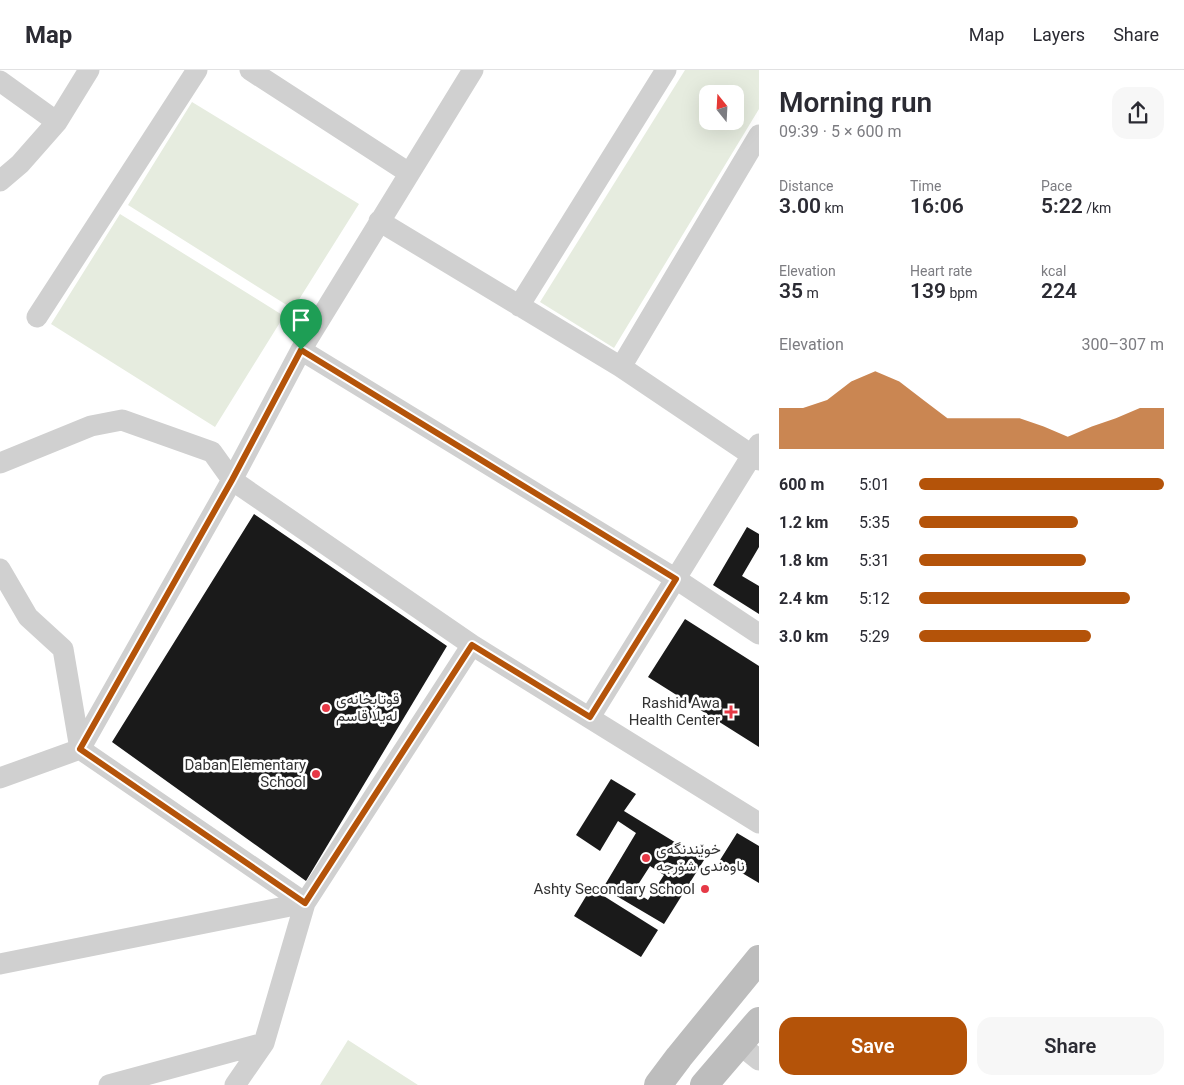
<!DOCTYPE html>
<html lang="en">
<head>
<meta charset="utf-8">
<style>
	:root { --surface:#fff; --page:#f7f7f7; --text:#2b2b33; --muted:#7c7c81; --line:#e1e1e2; --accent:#b45309 }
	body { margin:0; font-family:Roboto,Vazirmatn,sans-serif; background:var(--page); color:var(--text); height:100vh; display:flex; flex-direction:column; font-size:19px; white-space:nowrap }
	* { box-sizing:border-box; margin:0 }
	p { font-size:16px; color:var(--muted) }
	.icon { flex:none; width:28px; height:28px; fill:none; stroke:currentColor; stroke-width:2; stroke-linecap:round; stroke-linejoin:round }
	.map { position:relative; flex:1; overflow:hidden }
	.sheet { display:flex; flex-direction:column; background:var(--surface); width:425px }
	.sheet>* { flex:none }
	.needle { width:32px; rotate:342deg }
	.controls { position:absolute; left:699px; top:15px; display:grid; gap:10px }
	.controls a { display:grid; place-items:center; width:45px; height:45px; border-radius:10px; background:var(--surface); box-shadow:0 5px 20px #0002; font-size:25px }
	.pin { position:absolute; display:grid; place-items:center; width:42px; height:42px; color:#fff; margin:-51px -21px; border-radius:50% 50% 50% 0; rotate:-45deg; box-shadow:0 0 5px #0007 }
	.pin .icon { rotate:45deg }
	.round { display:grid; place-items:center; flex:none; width:52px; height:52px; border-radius:15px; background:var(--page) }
	.overview { display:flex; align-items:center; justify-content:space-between; height:85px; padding:0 20px }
	h1 { font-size:28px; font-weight:600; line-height:38px }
	.stats { display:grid; grid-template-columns:repeat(3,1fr); gap:8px; height:85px; padding:5px 20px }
	.stats div { display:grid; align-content:center }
	.stats b { font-size:21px; font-weight:600 }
	.stats small { font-size:14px; font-weight:400 }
	.stats p { font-size:14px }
	.chart { height:140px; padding:10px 20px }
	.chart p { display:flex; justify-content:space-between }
	.chart svg { width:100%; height:90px; margin-top:5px; fill:var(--accent); opacity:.7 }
	.cta { display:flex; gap:10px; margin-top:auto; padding:10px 20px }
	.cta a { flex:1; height:58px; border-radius:15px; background:var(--accent); color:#fff; font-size:20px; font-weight:600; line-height:58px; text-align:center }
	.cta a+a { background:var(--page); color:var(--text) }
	ul { padding:0 20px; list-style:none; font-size:16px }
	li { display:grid; grid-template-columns:80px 60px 1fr; align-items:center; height:38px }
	li i { height:12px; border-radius:6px; background:var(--accent) }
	header { display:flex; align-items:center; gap:30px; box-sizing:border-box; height:70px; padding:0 25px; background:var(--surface); border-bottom:1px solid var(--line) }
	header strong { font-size:24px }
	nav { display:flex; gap:28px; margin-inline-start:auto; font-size:18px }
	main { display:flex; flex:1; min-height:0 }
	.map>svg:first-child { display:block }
	.green { fill:#e6ecdf; fill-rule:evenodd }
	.building { fill:#1a1a1a; fill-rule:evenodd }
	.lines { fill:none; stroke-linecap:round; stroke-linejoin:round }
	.street { stroke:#d0d0d0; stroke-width:21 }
	.secondary { stroke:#bdbdbd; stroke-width:28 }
	.route-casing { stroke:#fff; stroke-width:10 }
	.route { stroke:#b45309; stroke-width:6 }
	.poi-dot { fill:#e63946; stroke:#fff; stroke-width:2 }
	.labels { text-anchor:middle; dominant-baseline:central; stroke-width:5; stroke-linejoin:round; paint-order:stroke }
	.poi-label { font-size:15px; fill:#333; stroke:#fff; text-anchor:end }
</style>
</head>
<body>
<header>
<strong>Map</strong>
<nav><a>Map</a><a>Layers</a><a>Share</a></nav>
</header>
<main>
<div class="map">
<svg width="759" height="1015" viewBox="0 0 759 1015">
	<rect width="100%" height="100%" fill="#fff"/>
	<path class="green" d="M685,0H759V39L614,278L540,232ZM708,24H735V51H708Z
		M192,32L359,134L293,239L128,135Z
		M120,144L284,246L215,357L51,254Z
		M348,970L418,1015H320Z"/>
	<path class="building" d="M254,444L447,576L306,811L112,672Z
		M747,457L759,464V477L742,506L759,516V544L713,515Z
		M685,549L759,596V677L648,607Z
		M611,709L636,724L624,741L704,790L664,854L603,818L636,763L618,751L600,781L576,765ZM650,796L664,805L648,830L634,821Z
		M737,763L759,776V813L720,790Z
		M591,818L658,860L641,887L574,846Z"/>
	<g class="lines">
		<path class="street" d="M250,0L409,103
			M0,11L57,52
			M0,111L20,94L57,52L89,0
			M379,151L621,297L759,390
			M519,236L666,0
			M37,247L197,0
			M301,280L676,509L759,564
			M621,297L759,65
			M0,393L91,356L122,350L212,382L232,410L472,575L759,753
			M0,499L28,547L63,579L80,679L305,833L264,973L235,1015
			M590,647L759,374
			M0,708L80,679L232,410L301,280L473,0
			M0,894L305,833L472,575
			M739,974L759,990
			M109,1015L264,973"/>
		<path class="secondary" d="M658,1015L679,987L759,889
			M704,1015L759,951"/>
	</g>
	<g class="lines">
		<g class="route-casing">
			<path id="route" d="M301,280L676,509L590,647L472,575L305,833L80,679L232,410Z"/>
		</g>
		<use href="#route" class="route"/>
	</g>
	<g class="poi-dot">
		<circle cx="326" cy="638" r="5"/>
		<path d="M728.5 634.5h5v5h5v5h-5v5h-5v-5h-5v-5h5z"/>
		<circle cx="316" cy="704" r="5"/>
		<circle cx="646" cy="788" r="5"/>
		<circle cx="705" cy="819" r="5"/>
	</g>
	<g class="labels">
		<g class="poi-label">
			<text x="336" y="629" text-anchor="start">قوتابخانەی<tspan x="336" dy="17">لەیلا قاسم</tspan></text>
			<text x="720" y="633">Rashid Awa<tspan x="720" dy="17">Health Center</tspan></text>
			<text x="306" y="695">Daban Elementary<tspan x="306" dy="17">School</tspan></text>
			<text x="656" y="779" text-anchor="start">خوێندنگەی<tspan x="656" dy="17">ناوەندی شۆرجە</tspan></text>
			<text x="695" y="819">Ashty Secondary School</text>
		</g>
	</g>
</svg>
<div class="controls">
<a><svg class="needle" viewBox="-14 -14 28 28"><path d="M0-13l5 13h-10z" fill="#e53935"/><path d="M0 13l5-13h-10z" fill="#7c7c81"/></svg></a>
</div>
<div class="pin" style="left:301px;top:280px;background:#1e9e55"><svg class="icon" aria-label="arrive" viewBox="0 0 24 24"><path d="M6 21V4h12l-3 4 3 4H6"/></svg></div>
</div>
<section class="sheet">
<div class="overview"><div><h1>Morning run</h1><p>09:39 · 5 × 600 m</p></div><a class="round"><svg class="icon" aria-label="share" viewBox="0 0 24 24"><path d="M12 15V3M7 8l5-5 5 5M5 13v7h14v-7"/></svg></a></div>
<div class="stats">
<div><p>Distance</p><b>3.00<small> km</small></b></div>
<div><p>Time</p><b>16:06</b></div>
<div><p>Pace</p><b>5:22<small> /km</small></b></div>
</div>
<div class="stats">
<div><p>Elevation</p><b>35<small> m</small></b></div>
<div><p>Heart rate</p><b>139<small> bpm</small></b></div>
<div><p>kcal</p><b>224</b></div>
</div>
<div class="chart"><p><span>Elevation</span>300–307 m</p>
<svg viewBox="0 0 160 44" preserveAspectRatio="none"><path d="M0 44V24L10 24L20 20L30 11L40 6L50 11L60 20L70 29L80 29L90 29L100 29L110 33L120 38L130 33L140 29L150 24L160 24V44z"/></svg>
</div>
<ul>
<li><b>600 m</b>5:01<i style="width:100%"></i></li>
<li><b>1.2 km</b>5:35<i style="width:65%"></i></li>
<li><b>1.8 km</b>5:31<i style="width:68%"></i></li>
<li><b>2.4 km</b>5:12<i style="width:86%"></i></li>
<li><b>3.0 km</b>5:29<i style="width:70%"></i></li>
</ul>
<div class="cta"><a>Save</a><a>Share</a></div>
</section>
</main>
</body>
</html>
